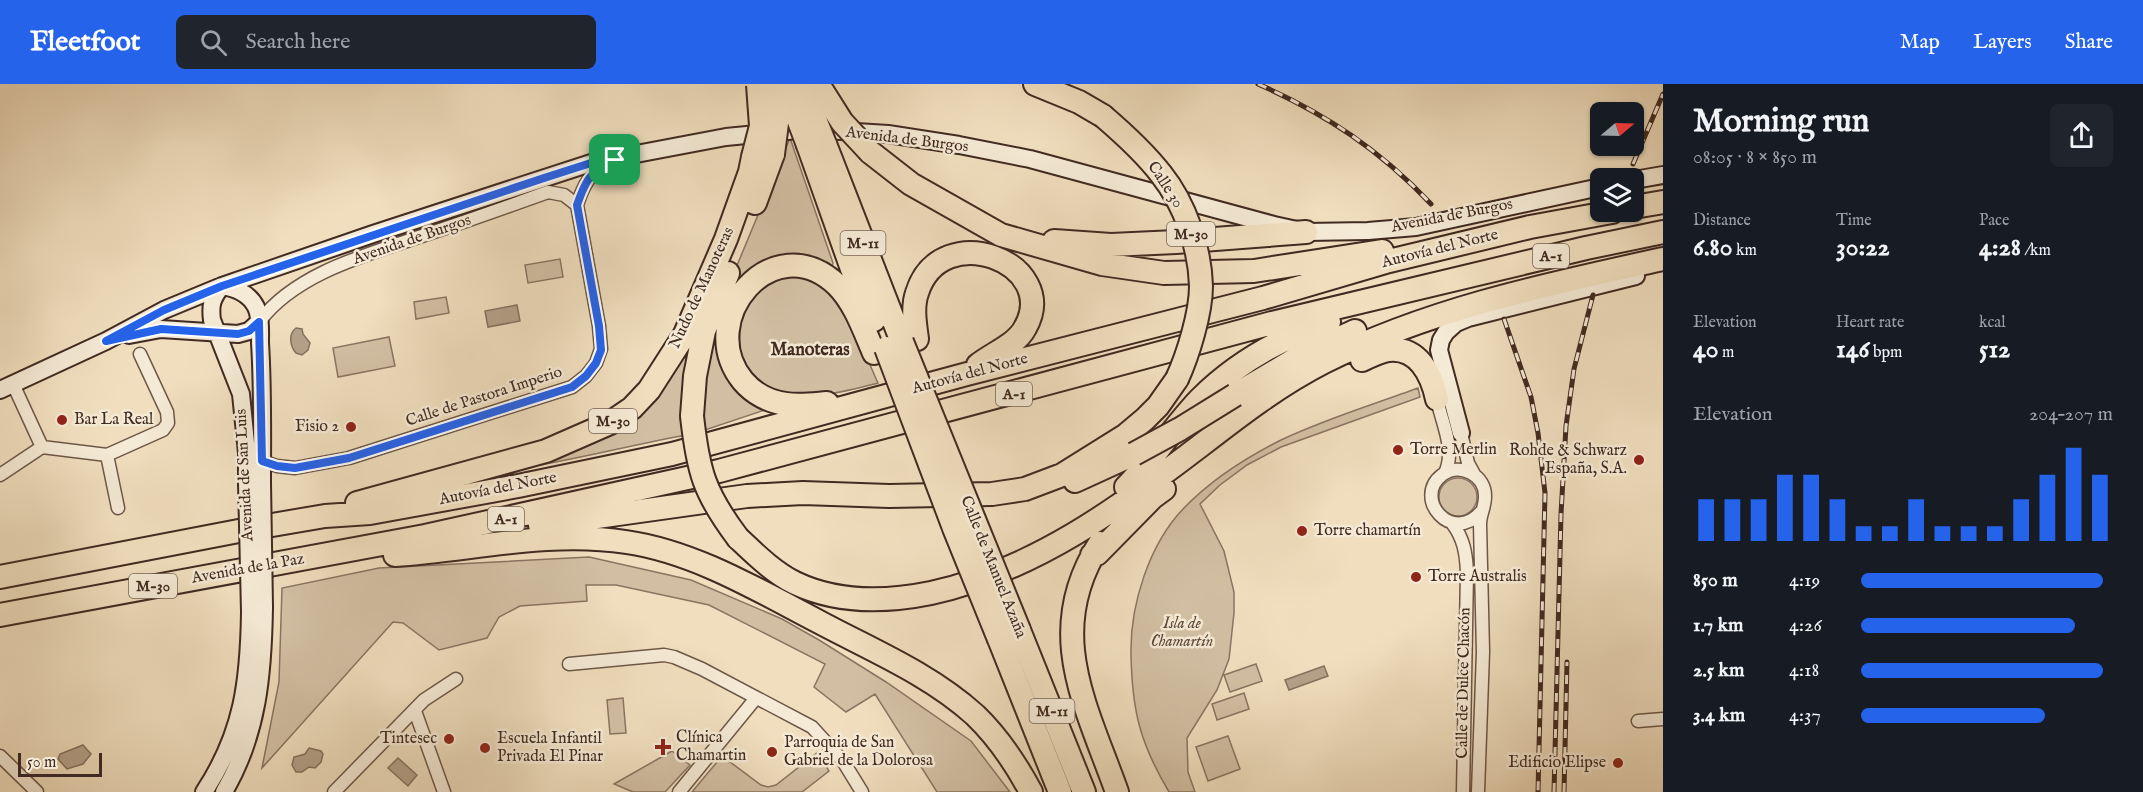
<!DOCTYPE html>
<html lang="en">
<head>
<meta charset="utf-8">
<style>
	:root { --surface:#171b24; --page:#20242c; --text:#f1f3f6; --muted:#9ea1a6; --accent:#2563eb }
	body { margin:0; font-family:"IM FELL English",serif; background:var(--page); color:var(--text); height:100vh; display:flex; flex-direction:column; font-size:22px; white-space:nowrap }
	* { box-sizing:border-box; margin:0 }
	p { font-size:20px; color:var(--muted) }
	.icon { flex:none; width:33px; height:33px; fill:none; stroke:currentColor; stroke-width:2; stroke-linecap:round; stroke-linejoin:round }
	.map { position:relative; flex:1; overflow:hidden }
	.drawer { display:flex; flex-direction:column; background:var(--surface); width:480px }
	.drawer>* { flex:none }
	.needle { width:39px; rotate:71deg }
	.tools { position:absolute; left:1590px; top:18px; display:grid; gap:12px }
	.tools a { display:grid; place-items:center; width:54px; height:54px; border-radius:9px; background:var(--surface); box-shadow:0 2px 4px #0004; font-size:30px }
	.scale { position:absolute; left:18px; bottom:15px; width:84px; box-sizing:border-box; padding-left:6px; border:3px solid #412a21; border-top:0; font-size:16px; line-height:21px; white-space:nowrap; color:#412a21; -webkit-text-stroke:4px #f5ead5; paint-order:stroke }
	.pin { position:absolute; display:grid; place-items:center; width:51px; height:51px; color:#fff; margin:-26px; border-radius:12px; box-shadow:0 3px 9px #0006 }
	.round { display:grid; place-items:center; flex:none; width:63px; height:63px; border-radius:9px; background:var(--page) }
	.summary { display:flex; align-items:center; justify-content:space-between; height:102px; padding:0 30px }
	h1 { font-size:33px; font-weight:800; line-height:45px }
	.figures { display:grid; grid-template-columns:repeat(3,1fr); gap:9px; height:102px; padding:6px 30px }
	.figures div { display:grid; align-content:center }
	.figures b { font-size:26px; font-weight:800 }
	.figures small { font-size:16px; font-weight:400 }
	.figures p { font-size:16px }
	.chart { height:168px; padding:12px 30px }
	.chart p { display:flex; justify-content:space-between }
	.chart svg { width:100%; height:108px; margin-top:6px; stroke:var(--accent); stroke-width:6 }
	ul { padding:0 30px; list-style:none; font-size:20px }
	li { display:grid; grid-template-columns:96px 72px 1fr; align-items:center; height:45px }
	li i { height:15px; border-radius:8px; background:var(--accent) }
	header { display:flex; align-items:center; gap:36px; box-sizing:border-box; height:84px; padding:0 30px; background:var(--accent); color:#fff }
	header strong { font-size:28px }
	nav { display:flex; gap:33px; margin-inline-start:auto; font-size:21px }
	.search { width:420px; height:54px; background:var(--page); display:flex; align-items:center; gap:15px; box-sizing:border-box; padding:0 21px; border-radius:9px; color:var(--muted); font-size:22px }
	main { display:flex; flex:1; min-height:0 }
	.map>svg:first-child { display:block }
	.green { fill:#d2bfa3; stroke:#8a7462; stroke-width:1.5 }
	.water { fill:#b4a189; stroke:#86715f; stroke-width:1.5 }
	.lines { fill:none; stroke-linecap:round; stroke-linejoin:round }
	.street-casing { stroke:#6d5748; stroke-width:15 }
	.secondary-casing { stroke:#412a21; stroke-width:20 }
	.highway-casing { stroke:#412a21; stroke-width:26 }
	.street { stroke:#f5ead5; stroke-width:12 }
	.secondary { stroke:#f5ead5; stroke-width:16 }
	.highway { stroke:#f0debe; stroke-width:22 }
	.rail-casing { stroke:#412a21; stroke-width:5 }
	.rail { stroke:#f5ead5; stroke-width:3; stroke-dasharray:9; stroke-linecap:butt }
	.secondary-bridge-casing { stroke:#412a21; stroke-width:20; stroke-linecap:butt }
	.highway-bridge-casing { stroke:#412a21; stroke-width:26; stroke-linecap:butt }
	.secondary-bridge { stroke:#f5ead5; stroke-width:16 }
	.highway-bridge { stroke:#f0debe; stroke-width:22 }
	.route-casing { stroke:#fff; stroke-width:12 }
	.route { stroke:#2563eb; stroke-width:8 }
	.poi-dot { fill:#8f2418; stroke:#f5ead5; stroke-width:2 }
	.labels { text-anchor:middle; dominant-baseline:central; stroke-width:5; stroke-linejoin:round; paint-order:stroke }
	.shield { fill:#f5ead5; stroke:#776457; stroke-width:1.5 }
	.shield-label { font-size:15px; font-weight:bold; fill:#412a21 }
	.street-label { font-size:16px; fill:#412a21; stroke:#f5ead5 }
	.poi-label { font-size:16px; fill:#412a21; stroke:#f5ead5; text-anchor:start }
	.park-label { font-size:16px; font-style:italic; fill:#5e483b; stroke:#f5ead5 }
	.neighbourhood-label { font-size:18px; font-weight:bold; fill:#412a21; stroke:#f5ead5 }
</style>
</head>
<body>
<header>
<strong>Fleetfoot</strong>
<div class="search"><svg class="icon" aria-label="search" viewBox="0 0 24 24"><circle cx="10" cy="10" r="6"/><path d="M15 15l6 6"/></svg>Search here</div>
<nav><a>Map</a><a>Layers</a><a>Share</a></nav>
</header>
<main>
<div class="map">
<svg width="1663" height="708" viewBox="0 0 1663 708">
	<rect width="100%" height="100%" fill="#f0debe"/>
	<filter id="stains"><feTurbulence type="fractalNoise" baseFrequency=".00333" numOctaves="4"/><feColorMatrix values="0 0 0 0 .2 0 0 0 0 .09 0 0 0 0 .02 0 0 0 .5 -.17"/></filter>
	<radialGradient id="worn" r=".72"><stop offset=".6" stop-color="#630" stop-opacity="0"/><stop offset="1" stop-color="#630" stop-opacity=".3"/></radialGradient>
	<path class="green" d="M790,54L833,179L832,183L829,184L819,178L723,215Z
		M560,175L563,193L528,199L525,181Z
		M793,189C807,193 821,197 831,208C848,225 867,275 878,299C843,308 799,321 765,303C740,289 737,265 741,239C742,235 742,229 743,225C751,206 775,194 793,189Z
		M446,213L449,229L416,235L414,218Z
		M696,239L686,351C632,361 578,375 523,384L602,353Z
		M389,253L395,282L338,293L333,264Z
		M715,257C720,288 735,313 765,324V326L702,347L701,331L709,258Z
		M1418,304L1420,313L1281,363L1247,381L1220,401L1200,420L1224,467L1234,508V529L1229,575L1217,606L1187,654L1188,688L1195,708H1169C1140,659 1132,627 1131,570C1130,521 1149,460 1184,424C1211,396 1247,373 1281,356C1325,335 1372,321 1418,304Z
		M1439 413a19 19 0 1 1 38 0a19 19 0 1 1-38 0Z
		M589,473L691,496L782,535L819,556L886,598L971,657L1010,708H937L875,610L846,628L814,603L825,580L709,521L616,501H586L587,517L520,522L499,533L487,554L439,566L403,539L393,538L262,684L279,598L282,504L379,484Z
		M1256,580L1262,597L1230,608L1224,591Z
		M1244,609L1249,625L1217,636L1212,620Z
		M623,614L626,649L610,650L607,616Z
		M1228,652L1240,685L1208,697L1196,663Z
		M672,667L690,681L665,708H633L614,700Z
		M818,668L829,687L802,708H692L722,672L761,701L768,703L776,701Z"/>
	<path class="water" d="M517,221L520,237L488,243L485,227Z
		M296,244L302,245L303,250L310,259L308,266L302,271L296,269C290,262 288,250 296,244Z
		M1324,582L1328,592L1289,606L1285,596Z
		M83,661L91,670L83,680L67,685L58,675L60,670Z
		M309,664L321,667L323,670L321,678L315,684L309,683L302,688H296L292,681L294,673L305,670Z
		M398,674L417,691L408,702L388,684Z"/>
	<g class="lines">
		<g class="street-casing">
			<path id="street" d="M259,238C297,187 373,169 431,149C470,136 509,122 548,108L564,111L577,121
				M13,300L42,363
				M1437,315C1442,340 1456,365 1445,389
				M1461,349L1468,379L1474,390
				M107,371L118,424
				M262,377L277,382L295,384L349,374L572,303L586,292L596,279L601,265L599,242L577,121C584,100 589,90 609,79
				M0,391L42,363L107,371L163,346L168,339L167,328L140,270
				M1452,439C1464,455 1466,469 1467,488L1463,708
				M569,580L664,571L674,573L702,585L812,643L843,677L862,708
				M415,627L444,708
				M1638,637L1663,635
				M0,672L37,708
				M334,708L424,616L456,595
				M679,708L756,614
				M1478,708L1483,568L1480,440C1480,431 1485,423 1485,413C1486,391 1460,378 1442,391C1412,414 1452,461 1481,428"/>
		</g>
		<g class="secondary-casing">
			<path id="secondary" d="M1634,96L1663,91
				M222,202C236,204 249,209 256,223C261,233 260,248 260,259C263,305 262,352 262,399
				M222,202C212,214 210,221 212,236L241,310L247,369V399
				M129,251L161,245L238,250L249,247L259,238
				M0,306L106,257L164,226L222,202L373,150L594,78L726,53L809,45L888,50L959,61L1030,75L1274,141L1306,148L1368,147L1416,143L1600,103
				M1461,349L1439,266L1441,256L1446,248L1456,239L1468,234L1636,192
				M204,708C243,649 249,597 250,528
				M224,708C258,650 263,590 264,523"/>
		</g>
		<g class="highway-casing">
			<path id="highway" d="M1035,0L1079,18L1103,32
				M825,60L902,258
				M808,61L852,185L874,236
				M870,68L911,100L1001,151L1102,180L1164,189L1254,187L1382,167
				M755,119L773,70
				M1634,123L1663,118
				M1054,157L1111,161L1176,158L1306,148
				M917,255C915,240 912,223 917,209C941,132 1062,179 1025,244C1016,261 993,269 978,281
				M1362,276C1370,272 1379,268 1388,266C1418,262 1432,291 1437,315
				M1235,311L1299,273L1355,247
				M827,319C814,320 800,322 786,320C770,318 754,310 743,297C693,236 773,140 837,201C855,219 864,246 874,269
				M692,332L695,292L704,247L728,189
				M1075,397L1134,370
				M1126,403C1153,376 1173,343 1200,315C1236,279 1281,254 1329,238
				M357,419L546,367L610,339L632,324L649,306L685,250L726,155L750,88L753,73
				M540,441L747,412L803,409L889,412L992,410L1025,405L1062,391L1126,351L1145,335L1158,322L1177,295
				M738,454C755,470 773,488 795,499C837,519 887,518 931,509C1033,487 1119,424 1200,362C1240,331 1279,301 1324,278C1429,225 1549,200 1663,175
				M1100,459C1043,547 1086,621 1117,708
				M395,471C471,466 549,446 626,458C696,468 761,508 823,540C874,567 931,591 975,631C998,653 1016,680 1031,708
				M1092,471L1097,470L1153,413L1164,405
				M0,493L249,445L325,432L370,429L518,402L672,370L967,290L1263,214L1389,177L1530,143L1612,128
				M0,531L425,452L719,387L1272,239L1586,164L1663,148
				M1019,546L1084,708
				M999,555L1060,708"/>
		</g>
		<use href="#street" class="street"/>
		<use href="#secondary" class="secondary"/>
		<use href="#highway" class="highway"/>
		<g class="rail-casing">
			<path id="rail" d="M1258,0C1326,30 1380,66 1431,120
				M1633,80L1663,10
				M1504,235L1531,313L1538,349L1545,409L1538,708
				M1554,708L1561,430L1566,342L1574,285L1593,211
				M1564,708L1567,578"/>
		</g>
		<use href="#rail" class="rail"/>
		<g class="secondary-bridge-casing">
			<path id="secondary-bridge" d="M247,399L250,528
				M262,399L264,523"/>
		</g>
		<g class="highway-bridge-casing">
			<path id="highway-bridge" d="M801,0L825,60
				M818,0L842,38L870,68
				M786,3L808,61
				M1103,32C1124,50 1144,68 1161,90C1185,120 1200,164 1201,202C1201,229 1188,271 1177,295
				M773,70L777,39L773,4
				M753,73L761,42L758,1
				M902,258L1019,546
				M886,264L954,444L999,555
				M692,332C698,387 704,409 738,454
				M1134,370L1180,345L1235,311"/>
		</g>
		<use href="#secondary-bridge" class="secondary-bridge"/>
		<use href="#highway-bridge" class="highway-bridge"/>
	</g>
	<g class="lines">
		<g class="route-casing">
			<path id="route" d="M615,76C589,90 587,93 577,121L599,242L601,266L596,279L586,292L572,303L349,374L295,384L277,382L262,377L259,238L249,247L238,250L161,245L106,257L164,226L222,202L544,94L594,78Z"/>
		</g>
		<use href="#route" class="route"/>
	</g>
	<g class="poi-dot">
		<circle cx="62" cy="336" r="6"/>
		<circle cx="351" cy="343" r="6"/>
		<circle cx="1398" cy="366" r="6"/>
		<circle cx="1639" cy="376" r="6"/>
		<circle cx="1302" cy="447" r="6"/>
		<circle cx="1416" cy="493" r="6"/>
		<circle cx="449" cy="655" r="6"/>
		<path d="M660 654h6v6h6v6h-6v6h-6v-6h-6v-6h6z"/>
		<circle cx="485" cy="664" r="6"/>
		<circle cx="772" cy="668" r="6"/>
		<circle cx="1618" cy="679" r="6"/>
	</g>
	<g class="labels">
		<g class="shield">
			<rect x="1167" y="138" width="48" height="24" rx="4.5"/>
			<rect x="840.5" y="147" width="45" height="24" rx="4.5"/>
			<rect x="1533" y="160" width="36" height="24" rx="4.5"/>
			<rect x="996" y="298" width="36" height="24" rx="4.5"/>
			<rect x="589" y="325" width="48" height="24" rx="4.5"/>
			<rect x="488" y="423" width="36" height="24" rx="4.5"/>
			<rect x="129" y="490" width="48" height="24" rx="4.5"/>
			<rect x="1029.5" y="615" width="45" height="24" rx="4.5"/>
		</g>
		<g class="shield-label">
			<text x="1191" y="150">M-30</text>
			<text x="863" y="159">M-11</text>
			<text x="1551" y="172">A-1</text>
			<text x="1014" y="310">A-1</text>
			<text x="613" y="337">M-30</text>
			<text x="506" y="435">A-1</text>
			<text x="153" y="502">M-30</text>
			<text x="1052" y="627">M-11</text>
		</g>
		<g class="street-label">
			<text transform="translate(907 56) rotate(7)">Avenida de Burgos</text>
			<text transform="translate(1165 101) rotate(57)">Calle 30</text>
			<text transform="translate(1452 132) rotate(-11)">Avenida de Burgos</text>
			<text transform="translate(412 156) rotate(-19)">Avenida de Burgos</text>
			<text transform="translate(1440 165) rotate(-14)">Autovía del Norte</text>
			<text transform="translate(702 204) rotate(-65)">Nudo de Manoteras</text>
			<text transform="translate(970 290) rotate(-15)">Autovía del Norte</text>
			<text transform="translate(484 313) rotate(-18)">Calle de Pastora Imperio</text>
			<text transform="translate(245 391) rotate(-93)">Avenida de San Luis</text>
			<text transform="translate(498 405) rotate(-11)">Autovía del Norte</text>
			<text transform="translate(993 483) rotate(68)">Calle de Manuel Azaña</text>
			<text transform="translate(248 485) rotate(-10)">Avenida de la Paz</text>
			<text transform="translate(1464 599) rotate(-89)">Calle de Dulce Chacón</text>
		</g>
		<g class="poi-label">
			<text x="74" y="336">Bar La Real</text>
			<text x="339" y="343" text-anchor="end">Fisio 2</text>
			<text x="1410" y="366">Torre Merlin</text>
			<text x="1627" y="367" text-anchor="end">Rohde &amp; Schwarz<tspan x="1627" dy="18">España, S.A.</tspan></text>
			<text x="1314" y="447">Torre chamartín</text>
			<text x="1428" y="493">Torre Australis</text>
			<text x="676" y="654">Clínica<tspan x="676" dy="18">Chamartin</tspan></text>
			<text x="437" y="655" text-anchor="end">Tintesec</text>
			<text x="497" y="655">Escuela Infantil<tspan x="497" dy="18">Privada El Pinar</tspan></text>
			<text x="784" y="659">Parroquia de San<tspan x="784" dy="18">Gabriel de la Dolorosa</tspan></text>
			<text x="1606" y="679" text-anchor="end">Edificio Elipse</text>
		</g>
		<g class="park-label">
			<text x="1182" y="540">Isla de<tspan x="1182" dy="18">Chamartín</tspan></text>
		</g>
		<g class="neighbourhood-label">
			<text x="810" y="266">Manoteras</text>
		</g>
	</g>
	<rect width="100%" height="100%" filter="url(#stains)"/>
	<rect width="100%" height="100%" fill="url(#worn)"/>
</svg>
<div class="tools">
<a><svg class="needle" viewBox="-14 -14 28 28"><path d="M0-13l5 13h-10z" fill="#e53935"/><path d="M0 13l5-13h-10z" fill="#9ea1a6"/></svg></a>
<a><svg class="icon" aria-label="layers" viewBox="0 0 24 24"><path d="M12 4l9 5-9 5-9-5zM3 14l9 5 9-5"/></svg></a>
</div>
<div class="scale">50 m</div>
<div class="pin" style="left:615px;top:76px;background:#1e9e55"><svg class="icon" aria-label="arrive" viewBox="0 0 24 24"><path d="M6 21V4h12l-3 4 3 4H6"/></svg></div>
</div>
<section class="drawer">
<div class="summary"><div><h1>Morning run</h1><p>08:05 · 8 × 850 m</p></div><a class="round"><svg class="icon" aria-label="share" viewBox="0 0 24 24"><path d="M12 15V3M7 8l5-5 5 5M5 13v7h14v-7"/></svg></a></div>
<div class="figures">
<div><p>Distance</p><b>6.80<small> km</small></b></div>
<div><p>Time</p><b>30:22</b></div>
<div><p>Pace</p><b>4:28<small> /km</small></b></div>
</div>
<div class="figures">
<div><p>Elevation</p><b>40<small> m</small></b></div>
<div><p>Heart rate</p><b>146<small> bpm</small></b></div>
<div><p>kcal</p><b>512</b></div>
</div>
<div class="chart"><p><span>Elevation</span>204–207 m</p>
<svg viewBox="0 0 160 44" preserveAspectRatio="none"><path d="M5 44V27M15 44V27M25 44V27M35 44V17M45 44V17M55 44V27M65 44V38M75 44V38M85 44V27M95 44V38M105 44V38M115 44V38M125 44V27M135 44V17M145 44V6M155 44V17"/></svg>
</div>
<ul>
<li><b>850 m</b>4:19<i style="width:96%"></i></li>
<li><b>1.7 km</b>4:26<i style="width:85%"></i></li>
<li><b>2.5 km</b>4:18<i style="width:96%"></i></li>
<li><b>3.4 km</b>4:37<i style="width:73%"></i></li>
</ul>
</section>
</main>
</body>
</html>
